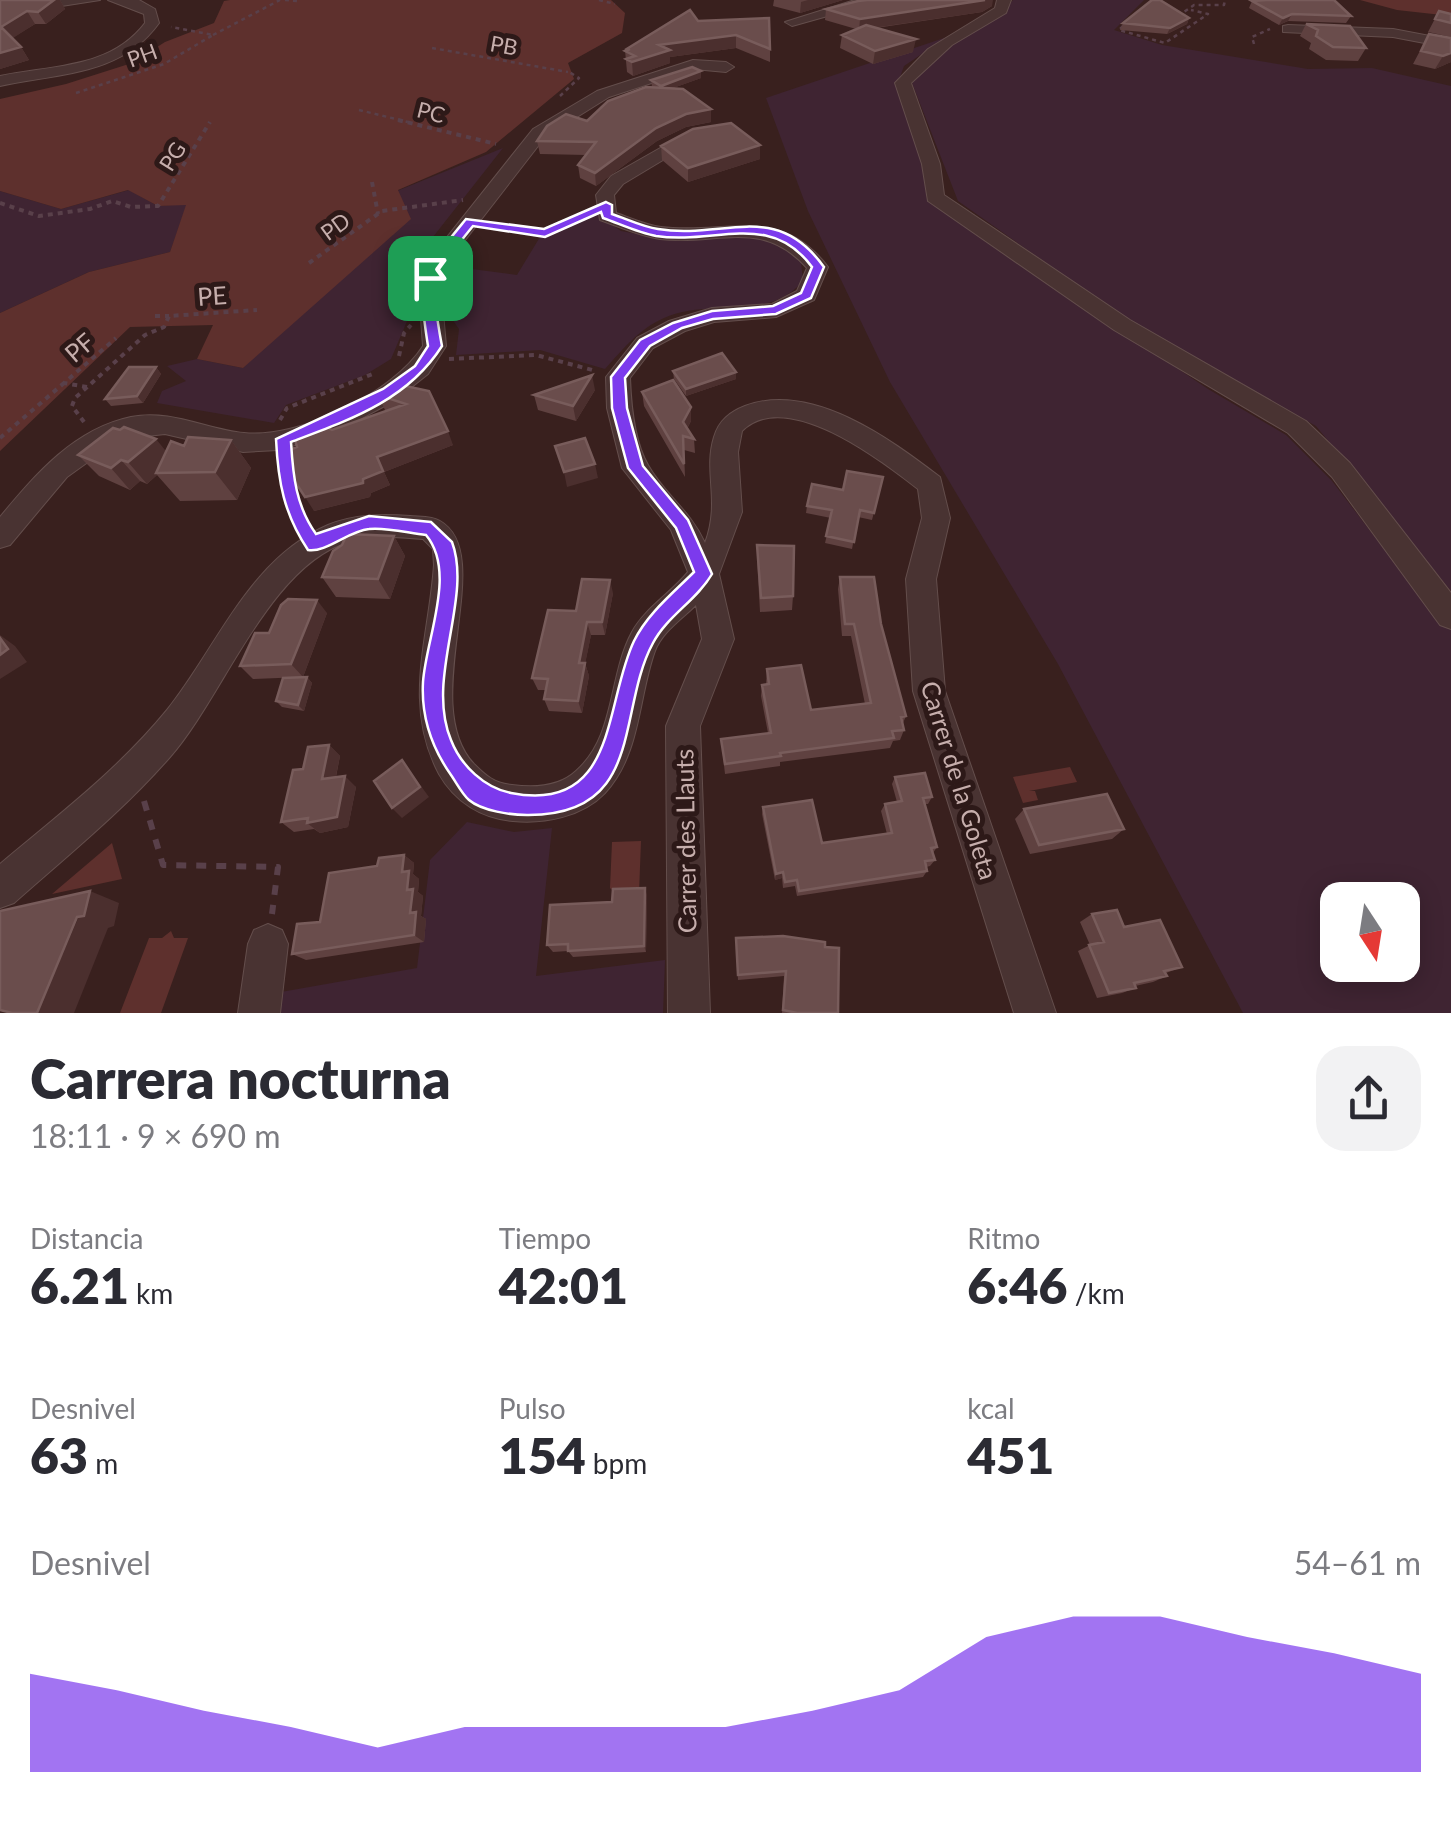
<!DOCTYPE html>
<html lang="es">
<head>
<meta charset="utf-8">
<style>
	:root { --surface:#fff; --page:#f2f2f3; --text:#2b2b33; --muted:#7c7c81; --accent:#7c3aed }
	body { margin:0; font-family:Lato,sans-serif; background:var(--page); color:var(--text); height:100vh; display:flex; flex-direction:column; font-size:38px; white-space:nowrap }
	* { box-sizing:border-box; margin:0 }
	p { font-size:32px; color:var(--muted) }
	.icon { flex:none; width:55px; height:55px; fill:none; stroke:currentColor; stroke-width:2; stroke-linecap:round; stroke-linejoin:round }
	.map { position:relative; height:1013px; overflow:hidden }
	.side { display:flex; flex-direction:column; background:var(--surface); flex:1 }
	.side>* { flex:none }
	.needle { width:65px; rotate:168deg }
	.fabs { position:absolute; left:1320px; top:882px; display:grid; gap:20px }
	.fabs a { display:grid; place-items:center; width:100px; height:100px; border-radius:20px; background:var(--surface); box-shadow:0 5px 25px #0003; font-size:50px }
	.pin { position:absolute; display:grid; place-items:center; width:85px; height:85px; color:#fff; margin:-42px; border-radius:20px; box-shadow:0 5px 15px #0006 }
	.round { display:grid; place-items:center; flex:none; width:105px; height:105px; border-radius:30px; background:var(--page) }
	.head { display:flex; align-items:center; justify-content:space-between; height:170px; padding:0 30px }
	h1 { font-size:55px; font-weight:800; line-height:75px }
	.figures { display:grid; grid-template-columns:repeat(3,1fr); gap:15px; height:170px; padding:10px 30px }
	.figures div { display:grid; align-content:center }
	.figures b { font-size:50px; font-weight:800 }
	.figures small { font-size:28px; font-weight:400 }
	.figures p { font-size:28px }
	.chart { height:280px; padding:20px 30px }
	.chart p { display:flex; justify-content:space-between }
	.chart svg { width:100%; height:180px; margin-top:10px; fill:var(--accent); opacity:.7 }
	.map>svg:first-child { display:block }
	.green { fill:#3f2432; fill-rule:evenodd }
	.water { fill:#5e302d }
	.lines { fill:none; stroke-linecap:round; stroke-linejoin:round }
	.street-casing { stroke:#644e4c; stroke-width:2 }
	.path-far3 { stroke:#59404a; stroke-width:2.5; stroke-dasharray:4 4; stroke-linecap:butt }
	.path-far2 { stroke:#59404a; stroke-width:4; stroke-dasharray:5 5; stroke-linecap:butt }
	.path-far1 { stroke:#59404a; stroke-width:5; stroke-dasharray:8 8; stroke-linecap:butt }
	.path { stroke:#59404a; stroke-width:6; stroke-dasharray:10 10; stroke-linecap:butt }
	.street { fill:#493332; fill-rule:evenodd }
	.wall { fill:#5f4140 }
	.shaded-wall { fill:#4b2f2e }
	.building { fill:#6a4d4c; stroke:#785c5b; stroke-width:2.5 }
	.route { fill:#7c3aed; stroke:#fff; stroke-width:2.5; fill-rule:evenodd }
	.labels { text-anchor:middle; dominant-baseline:central; stroke-width:10; stroke-linejoin:round; paint-order:stroke }
	.far-street-label { font-size:22px; fill:#c6aeac; stroke:#2d1918 }
	.street-label { font-size:25px; fill:#c6aeac; stroke:#2d1918 }
</style>
</head>
<body>
<div class="map">
<svg width="1451" height="1013" viewBox="0 0 1451 1013">
	<rect width="100%" height="100%" fill="#39201e"/>
	<path class="green" d="M1013,0H1144L1114,30L1162,45L1308,69L1372,68L1451,86V591L1316,426L1131,323L958,201L912,83L964,31L994,20Z
		M947,37L904,66L898,83L923,167L927,200L1208,389L1286,435L1332,481L1407,579L1451,625V1013H1243L1058,664L890,382L808,211L766,98ZM1338,900H1402V965H1338Z
		M503,148L407,270L396,296L407,321L391,359L365,375L286,405L274,423L157,403L162,391L186,381L167,366L197,359L243,368L397,191Z
		M129,190L158,206L187,204L170,252L89,272L0,313V191L61,209Z
		M595,213L621,231L664,239L755,234L781,245L801,262L803,281C767,323 711,297 664,318C639,329 623,349 605,369L540,350L456,355L459,329L435,294L449,266L517,275L540,237Z
		M467,822L514,832L552,828L536,976L665,960L663,1013H277L281,992L417,968L430,860Z"/>
	<path class="water" d="M230,0H611L625,13L622,33L568,63L574,79L486,152L398,190L411,219L243,368L197,359L213,325L130,327L0,451V313L89,272L170,252L186,205L158,206L128,190L61,209L0,191V99L66,84L132,63L165,42L214,23L224,1Z
		M1360,0H1451V16L1397,10Z
		M1070,767L1077,782L1029,791H1035L1038,800L1023,803L1013,777Z
		M641,841L639,893L616,894L610,888L612,842Z
		M112,843L122,879L52,894Z
		M171,931L174,938H188L161,1013H120L149,938H162Z"/>
	<g class="lines">
		<g class="street-casing">
			<path id="street" d="M18,0H100L55,7Z
				M108,0H139L155,9L159,23C121,76 59,73 0,86V76C52,65 110,69 145,23L144,14Z
				M855,0H917L910,4L856,8L792,26L785,22Z
				M997,0H1011L1006,13L952,45L911,83L940,164L944,195L1130,320L1306,421L1350,463L1451,593V629L1440,625L1332,477L1288,433L1114,330L928,201L922,164L895,83L928,49L995,8Z
				M1288,25L1393,29L1451,40V48L1393,37L1283,32V26Z
				M693,60L726,62L734,67L726,72L694,69L609,97L545,137L452,257L441,290L446,346L428,374L394,401L330,435L278,450L243,452L165,434L120,439L67,477L10,545L0,548V517C36,474 74,429 131,417C170,409 206,429 244,433C300,439 393,393 423,346L419,290L432,256L533,129L597,91Z
				M692,130L700,135L698,139L623,184L614,195L616,213C631,218 646,225 661,227C727,235 780,204 828,267L814,300L776,317L714,322L685,331L653,348L630,378C631,405 634,441 648,465C664,494 690,510 705,543C721,501 703,472 714,437C719,420 730,412 745,406C812,381 890,439 940,477L950,518L936,579L945,691L1056,1013H1014L913,691L906,579L922,518L918,489C881,460 786,387 742,431L738,452L742,512L719,574L734,639L700,726L710,1013H668L666,726L702,639L696,605C682,619 662,632 655,651C638,698 641,754 605,793C582,817 544,824 513,821C481,818 455,802 439,774C402,704 429,638 434,565L433,549L423,539C397,537 373,534 348,542C269,566 223,697 170,757C123,811 67,856 14,903L0,908V864C57,816 119,769 167,710C218,646 249,559 328,525C354,514 383,514 410,516C419,517 432,516 440,521C499,555 416,702 474,764C486,776 494,783 512,785C535,788 559,787 576,771C616,736 608,676 632,632C645,608 671,593 688,572L671,530L622,468L607,408L606,377L637,338L669,321L712,308L772,304L797,291L807,268C761,217 718,246 660,239C640,236 620,227 600,220L596,195L611,176Z
				M268,924L282,930L288,944L280,1013H238L248,944L254,930Z"/>
		</g>
		<path class="path-far3" d="M285,0L297,1
			M599,0L615,4
			M1178,16L1194,5H1224L1225,0
			M1123,26L1119,30L1165,43L1208,14L1191,10
			M213,35L280,0
			M1254,44L1252,37L1270,29
			M432,48L568,72
			M76,93L164,64L213,35L171,27
			M560,96L579,78L569,72
			M359,110L408,122"/>
		<path class="path-far2" d="M398,120L496,144
			M372,182L378,214
			M0,203L39,216L90,209L112,201L131,207L158,206L210,122
			M491,225L545,233L590,213
			M309,263L382,211L463,200
			M155,316H169
			M399,356L404,333L411,325
			M449,359L536,355L596,371
			M87,387L64,383L116,338
			M280,420L287,408L375,373
			M84,422L72,406L75,398L145,335L164,327L169,316L257,310
			M0,438L64,383
			M284,457L285,467"/>
		<path class="path-far1" d="M285,464L302,528"/>
		<path class="path" d="M144,801L163,865L278,867L272,914"/>
		<use href="#street" class="street"/>
	</g>
	<path class="wall" d="M0,0H60L65,9L46,24H35L12,38L21,47L29,60L0,69Z
		M774,0H843L800,13L773,6Z
		M1252,1L1351,16L1346,23L1288,21L1279,25L1249,8Z
		M992,6L982,12L876,28L913,52L873,64L840,48L842,35L856,29L825,20L826,9Z
		M1439,11L1451,14V37L1428,32Z
		M1189,18L1187,24L1167,34L1120,30L1123,23Z
		M698,21L770,49V62L736,48L670,57V63L633,76L627,72L625,50Z
		M1306,24L1366,48L1358,61L1326,60L1309,49L1311,43L1300,36Z
		M1429,34L1451,38V62L1435,69L1413,64Z
		M701,78L673,88L711,109V122L686,127L657,141L596,186L580,178L578,165L586,155L540,154L537,141L587,121L652,87L651,80Z
		M661,146L760,159L688,182L662,160Z
		M156,367L161,374L143,403L111,406L105,399Z
		M673,371L736,372V379L686,396L674,379Z
		M396,384L453,445L384,472L390,485L371,493L370,497L314,511L297,447L332,430L387,411L385,410L378,395Z
		M595,390L576,421L538,410L534,395Z
		M642,392L691,407V421L687,429L694,439L695,453L684,450L685,477L644,406Z
		M231,440L251,468L237,500L180,501L157,475L147,484L140,481L130,490L99,476L78,455L166,452L184,446Z
		M883,477L872,520L858,517L852,549L825,543L831,518L806,513L807,506L843,490Z
		M394,536L405,556L390,599L336,597L322,577Z
		M757,545L793,596L792,610L760,612L757,559Z
		M840,577L881,624L906,716L903,723L904,730L900,740L893,741L890,748L780,762V766L725,774L721,739L768,733L761,696L762,685L766,684L767,669L811,710L865,704L851,636H842L838,589Z
		M613,593L605,635H591L585,663L589,676L582,713L549,711L544,699L546,690H538L532,678L576,611Z
		M327,613L303,677L253,679L240,666L269,633Z
		M307,677L312,683L304,711L282,707L276,701Z
		M329,745L340,756L336,777L356,787L348,827L320,833L314,829L294,832L281,822L303,769Z
		M895,777L932,797L928,804H925L937,847L933,853L935,860L930,866L926,867L927,871L923,877L797,896L795,886L783,888L782,878L775,880L762,814L763,807L822,843L887,834L881,811L885,804L897,802L892,784Z
		M1024,809L1124,829L1112,839L1030,854L1015,819Z
		M404,855L414,863L413,874L419,879L418,892L423,896L421,916L426,919L424,942L306,960L292,954L320,922L377,866Z
		M647,895L646,952L573,957L568,951L553,952L547,945L612,902Z
		M1092,914L1124,927L1182,967L1166,973L1167,976L1153,982L1135,986L1136,988L1122,993L1097,998L1078,951L1090,945L1080,922Z
		M736,944L825,947L838,1013H782L784,976L738,980Z"/>
	<path class="shaded-wall" d="M54,0H60L65,9L46,24L38,12Z
		M808,0H843L800,13L801,2Z
		M985,0H993L992,6L982,12L859,30L860,19Z
		M27,11L35,24L10,40L1,27Z
		M1292,14L1288,21L1279,25L1283,18Z
		M1189,18L1187,24L1167,34L1170,28Z
		M736,35V48L670,57V63L633,76L632,62L659,45Z
		M916,39L913,52L873,64L875,51Z
		M21,47L29,60L0,69V53Z
		M1451,53V62L1435,69L1443,56Z
		M701,71V78L662,92L661,86Z
		M711,109V122L686,127L657,141L596,186L595,173L656,128L686,114Z
		M760,145V159L688,182V168Z
		M156,367L161,374L143,403L137,396Z
		M736,372V379L686,396V389Z
		M592,375L595,390L576,421L573,406Z
		M691,407V421L683,436V422Z
		M448,431L453,445L384,472L390,485L371,493L370,497L314,511L305,497L377,457Z
		M156,439L174,461L156,473L157,475L147,484L128,462Z
		M231,440L251,468L237,500L215,472Z
		M121,460L140,481L130,490L111,468Z
		M595,464L598,478L567,487L564,472Z
		M394,536L405,556L390,599L378,579Z
		M610,580L613,593L605,635L602,622Z
		M317,600L327,613L303,677L291,664Z
		M587,622L591,635L583,675L579,663Z
		M0,635L15,646L27,662L0,679Z
		M585,663L589,676L582,713L578,701Z
		M307,677L312,683L304,711L298,705Z
		M329,745L340,756L333,790L322,779Z
		M402,760L429,797L402,818L392,808Z
		M345,776L356,787L348,827L320,833L307,823Z
		M404,855L414,863L413,874L419,879L418,892L423,896L421,916L426,919L424,942L414,935L407,890L402,872Z
		M783,872L782,878L775,880L776,874Z
		M645,888L647,895L646,952L644,946Z
		M90,891L119,903L114,926L108,928L74,1013H37Z"/>
	<path class="building" d="M0,0H54L38,12L27,11L1,27L21,47L0,53Z
		M867,0H985L860,19L826,9L858,1Z
		M1152,0H1160L1189,18L1170,28L1123,23Z
		M1266,0H1334L1351,16L1292,14L1283,18L1252,1Z
		M690,10L698,21L769,18L770,49L736,35L659,45L670,50L632,62L626,59L635,56L625,51L630,49L625,50Z
		M1439,11L1451,14V23L1435,19Z
		M1306,24L1350,26L1366,48L1333,47L1316,36L1318,30Z
		M866,25L916,39L875,51L842,35Z
		M1429,34L1451,38V53L1443,56L1421,51Z
		M692,67L701,71L661,86L651,80Z
		M646,87L683,89L711,109L686,114L656,128L595,173L578,165L596,142L537,141L547,126L566,114L587,121L608,101Z
		M731,123L760,145L688,168L661,146L693,129Z
		M722,353L736,372L686,389L673,371Z
		M129,367H156L137,396L105,399Z
		M592,375L573,406L534,395Z
		M673,380L691,407L683,422L694,439L683,436L684,464L642,392Z
		M396,384L429,391L448,431L377,457L383,471L363,479V483L305,497L292,477L287,451L297,447L294,436L323,425L332,430L406,404L378,395Z
		M124,427L156,439L128,462L121,460L111,468L78,455L113,428L120,430Z
		M188,437L231,440L215,472L156,473L171,441L184,446Z
		M585,438L595,464L564,472L555,446Z
		M847,471L883,477L874,513L860,510L854,542L826,536L832,510L807,506L812,484L843,490Z
		M347,534L394,536L378,579L322,577L333,551L342,545Z
		M757,545L794,546L793,596L761,598Z
		M840,577H874L881,624L906,716L901,717L904,730L892,731L894,738L780,753L781,756L725,764L721,739L771,733L762,685L769,684L767,669L801,665L811,710L871,703L854,624H845Z
		M582,579L610,580L602,622H587L579,663H585L578,701L544,699L548,679L532,678L548,610L576,611Z
		M288,599L317,600L291,664L240,666L255,633H269L281,605Z
		M0,638L8,649L0,655Z
		M307,677L298,705L276,701L283,678Z
		M329,745L322,779L345,776L337,817L307,823L308,818L281,822L293,770L303,769L308,747Z
		M402,760L420,787L392,808L374,781Z
		M925,773L932,797L923,798L937,847L931,848L935,860L925,861L927,871L799,891L797,880L785,882L783,872L776,874L763,807L812,800L822,843L892,833L885,804L902,801L895,777Z
		M1107,794L1124,829L1039,845L1024,809Z
		M404,855L402,872L409,871L407,890L413,889L410,913L416,912L414,935L292,954L297,924L320,922L329,873L377,866L379,858Z
		M645,888L644,946L568,951V944L547,945L550,905L612,902L613,889Z
		M90,891L84,916L77,917L37,1013H12L0,1010V911Z
		M1117,910L1124,927L1160,920L1182,967L1164,971L1167,976L1134,983L1136,988L1109,993L1089,945L1104,942L1092,914Z
		M783,936L825,942V947L839,948L838,1013H797L783,1010L786,971L738,975L736,938Z"/>
	<path class="route" d="M606,202L612,205V214C627,219 643,227 658,229C724,240 775,199 824,267L811,298L776,314L713,319L682,328L650,346L625,378L627,408L643,466L688,520L712,574C697,600 667,616 653,643C616,711 646,816 527,815C511,815 482,811 469,800C462,794 456,782 451,775C432,748 421,717 423,682C426,638 457,572 426,535C408,533 386,527 369,529C348,531 326,553 308,550C284,514 278,482 276,439L383,389L415,366L428,346C417,276 421,274 466,219L544,229ZM601,212L603,218C620,224 639,233 656,236C715,245 770,210 812,267L801,293L773,306L712,311L673,323L640,340L611,377L612,408L628,468L676,528L694,572C673,593 647,614 634,641C604,703 618,814 511,793C485,788 461,766 451,740C425,678 473,598 452,542L431,522L369,516L316,534C296,506 293,476 291,442C349,420 407,401 442,346C430,282 432,276 473,226L545,237Z"/>
	<g class="labels">
		<g class="far-street-label">
			<text transform="translate(504 45) rotate(10)">PB</text>
			<text transform="translate(142 55) rotate(-20)">PH</text>
			<text transform="translate(431 112) rotate(14)">PC</text>
			<text transform="translate(172 156) rotate(-58)">PG</text>
			<text transform="translate(335 226) rotate(-36)">PD</text>
		</g>
		<g class="street-label">
			<text transform="translate(212 295) rotate(-4)">PE</text>
			<text transform="translate(79 347) rotate(-41)">PF</text>
			<text transform="translate(960 780) rotate(73)">Carrer de la Goleta</text>
			<text transform="translate(685 841) rotate(-91)">Carrer des Llauts</text>
		</g>
	</g>
</svg>
<div class="fabs">
<a><svg class="needle" viewBox="-14 -14 28 28"><path d="M0-13l5 13h-10z" fill="#e53935"/><path d="M0 13l5-13h-10z" fill="#7c7c81"/></svg></a>
</div>
<div class="pin" style="left:430px;top:278px;background:#1e9e55"><svg class="icon" aria-label="arrive" viewBox="0 0 24 24"><path d="M6 21V4h12l-3 4 3 4H6"/></svg></div>
</div>
<section class="side">
<div class="head"><div><h1>Carrera nocturna</h1><p>18:11 · 9 × 690 m</p></div><a class="round"><svg class="icon" aria-label="share" viewBox="0 0 24 24"><path d="M12 15V3M7 8l5-5 5 5M5 13v7h14v-7"/></svg></a></div>
<div class="figures">
<div><p>Distancia</p><b>6.21<small> km</small></b></div>
<div><p>Tiempo</p><b>42:01</b></div>
<div><p>Ritmo</p><b>6:46<small> /km</small></b></div>
</div>
<div class="figures">
<div><p>Desnivel</p><b>63<small> m</small></b></div>
<div><p>Pulso</p><b>154<small> bpm</small></b></div>
<div><p>kcal</p><b>451</b></div>
</div>
<div class="chart"><p><span>Desnivel</span>54–61 m</p>
<svg viewBox="0 0 160 44" preserveAspectRatio="none"><path d="M0 44V20L10 24L20 29L30 33L40 38L50 33L60 33L70 33L80 33L90 29L100 24L110 11L120 6L130 6L140 11L150 15L160 20V44z"/></svg>
</div>
</section>
</body>
</html>
